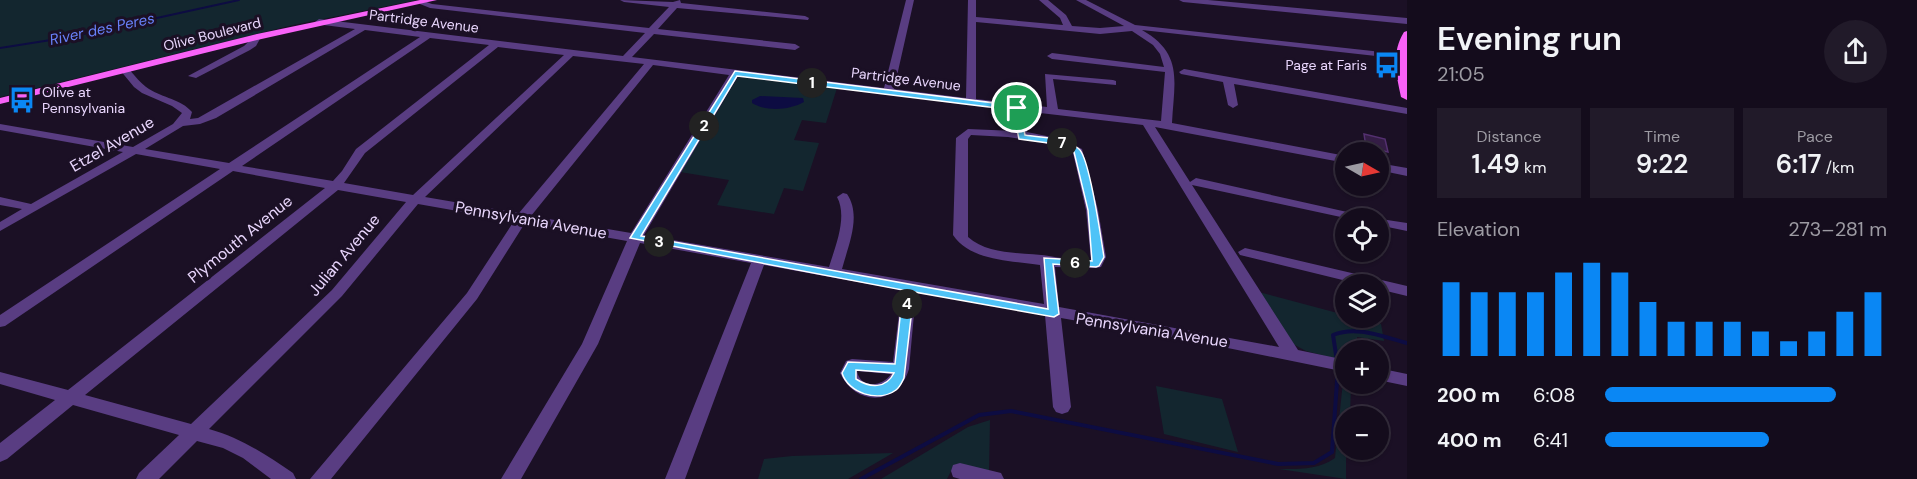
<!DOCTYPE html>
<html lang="en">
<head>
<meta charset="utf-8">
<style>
	:root { --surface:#140c1c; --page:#211a29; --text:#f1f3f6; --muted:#9d9ba3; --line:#332c3b; --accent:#0a87f4 }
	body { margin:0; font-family:"DM Sans",sans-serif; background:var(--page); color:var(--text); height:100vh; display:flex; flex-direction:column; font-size:22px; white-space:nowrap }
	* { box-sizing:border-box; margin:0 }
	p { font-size:20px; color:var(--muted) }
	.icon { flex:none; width:33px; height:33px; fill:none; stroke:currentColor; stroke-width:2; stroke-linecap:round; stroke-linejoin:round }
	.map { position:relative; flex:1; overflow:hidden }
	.side { display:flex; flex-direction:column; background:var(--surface); width:510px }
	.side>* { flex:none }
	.needle { width:39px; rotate:99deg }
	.buttons { position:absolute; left:1335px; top:142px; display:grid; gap:12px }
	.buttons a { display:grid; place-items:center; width:54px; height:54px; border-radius:50%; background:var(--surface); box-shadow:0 2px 4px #0004,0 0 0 2px var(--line); font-size:30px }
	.pin { position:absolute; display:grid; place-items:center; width:51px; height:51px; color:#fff; margin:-26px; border:3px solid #fff; border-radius:50%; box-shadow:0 2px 6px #0007 }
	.km { position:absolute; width:30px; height:30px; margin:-15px; border-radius:50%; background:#222; color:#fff; font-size:16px; line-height:30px; text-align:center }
	.round { display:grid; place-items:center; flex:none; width:63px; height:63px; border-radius:32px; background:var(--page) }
	.headline { display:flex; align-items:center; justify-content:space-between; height:102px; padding:0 30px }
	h1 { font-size:33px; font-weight:600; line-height:45px }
	.stats { display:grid; grid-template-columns:repeat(3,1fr); gap:9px; height:102px; padding:6px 30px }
	.stats div { display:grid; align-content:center; border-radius:0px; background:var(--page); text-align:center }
	.stats b { font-size:26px; font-weight:600 }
	.stats small { font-size:16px; font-weight:400 }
	.stats p { font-size:16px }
	.chart { height:168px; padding:12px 30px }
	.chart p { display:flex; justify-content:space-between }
	.chart svg { width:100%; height:108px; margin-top:6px; stroke:var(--accent); stroke-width:6 }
	ul { padding:0 30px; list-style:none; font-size:20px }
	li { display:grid; grid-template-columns:96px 72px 1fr; align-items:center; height:45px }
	li i { height:15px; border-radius:8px; background:var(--accent) }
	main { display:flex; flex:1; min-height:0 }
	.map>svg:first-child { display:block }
	.green { fill:#13262f }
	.water { fill:#0d0c42 }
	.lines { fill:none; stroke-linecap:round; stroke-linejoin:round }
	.stream-far1 { stroke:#0d0c42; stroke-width:2 }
	.stream { stroke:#0d0c42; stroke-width:4 }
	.building { fill:#341d45; stroke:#543070; stroke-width:1.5 }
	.minor { fill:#593d82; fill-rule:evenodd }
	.major { fill:#f862f8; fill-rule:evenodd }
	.route { fill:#4fc3f7; stroke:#fff; stroke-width:1.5; fill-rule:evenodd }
	.labels { text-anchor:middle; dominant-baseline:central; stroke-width:6; stroke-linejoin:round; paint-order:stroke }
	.far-street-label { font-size:14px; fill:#e9d6fd; stroke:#1b1025 }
	.far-poi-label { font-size:14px; fill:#e9d6fd; stroke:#1b1025; text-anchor:end }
	.far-water-label { font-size:15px; font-style:italic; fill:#6881f9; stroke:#1b1025 }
	.street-label { font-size:16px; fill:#e9d6fd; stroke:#1b1025 }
</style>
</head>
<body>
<main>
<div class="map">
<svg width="1407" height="479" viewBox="0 0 1407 479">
	<rect width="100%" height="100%" fill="#1b1025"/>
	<path class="green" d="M0,0H417L293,25L0,97Z
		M738,77L837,88L826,123L802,120L794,140L819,143L803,191L784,188L774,214L717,205L729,180L680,172Z
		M1259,292L1345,315L1346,318H1359L1381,324L1384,341L1357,337L1358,351H1346L1345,361L1306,351L1291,343Z
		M1344,372L1346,384H1351L1350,417H1346V479L1279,469C1300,469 1318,470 1335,458Z
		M1156,386L1222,399L1238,452L1164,434Z
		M990,420L989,471L953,467L947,479H881L968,427Z
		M893,453L848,479H758L764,459L792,456Z"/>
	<path class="water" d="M760,96L803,98L804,102C790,110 766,112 752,103V100Z"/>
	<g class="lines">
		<path class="stream-far1" d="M0,48L70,37L239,0"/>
		<path class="stream" d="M1337,361L1333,335C1357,325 1383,337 1407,343
			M861,479L979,415L1011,411L1278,464L1314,463L1332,452L1338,368"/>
	</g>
	<path class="building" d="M1364,134L1385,139L1388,152L1366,147Z"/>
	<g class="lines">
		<path class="minor" d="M421,0L432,4L649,28L669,7L624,2L620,0L673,2L680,0L681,3L805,16L809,18L808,20L677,8L658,29L795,44L800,47L795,50L654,34L632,57L884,88L906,0H914L894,89L966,98L968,0H976V17L1063,25L1060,18L1039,0H1048L1066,15L1072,26L1100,28L1124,26L1076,0H1086L1135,25L1400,54L1403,55V59L1142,30C1184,54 1174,82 1172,123L1346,156V163L1155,127L1190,182L1196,178L1374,218L1407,223V231L1378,225V219H1350L1192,185L1298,350L1346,360V372L1213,345L1061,318L1071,407L1068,412L1062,414L1056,412L1053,407L1045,315L916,292L909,369C898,406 856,407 840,373L846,361L852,359L893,362L902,290L764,265L685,479H665L751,263L640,243L598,344L521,479H501L582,344L627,241L525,223L477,299L331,479H310L467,293L514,221L418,204L342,296L209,429C241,438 265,454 293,473L296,479H271L243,458L223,448L197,441L159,479H136L139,473L179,435L73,405L7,459L0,462V443L55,400L0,384V372L68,390L325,188L233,171L5,326L0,327V315L220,169L136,154L0,231V222L22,209L0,205V197L31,204L123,152L0,130V124L133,147L173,124L182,113L172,106L142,93L134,87L120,70L122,68H128C135,76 140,83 149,89C163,98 181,99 192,112L190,119L198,118L355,29L316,24L315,22L319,19L623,56L645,33L430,8L420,4ZM976,22L1100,34L1132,31L1153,45L1160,54L1164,67L1052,53L1047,56L1052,59L1165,72L1161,121L1058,109L1053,79L1116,85V81L1113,80L1045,74L1047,107L976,99ZM365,30L420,37L229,163L145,149L183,126L200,124L216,118ZM430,38L489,45L356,149L342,171L333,181L242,166ZM498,47L564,55L413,195L344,183L365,153ZM573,56L644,64L519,213L425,197ZM653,65L729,75L631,233L531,216ZM738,76L1012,109L1015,131L968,129L956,138L953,235C970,261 1013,261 1040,265L1044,304L842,269C848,246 862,216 847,194L843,193L837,197C848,217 835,247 829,267L644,235ZM1023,111L1143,125L1279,347L1059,307L1055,267L1096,268L1101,267L1106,257L1098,210L1082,149L1061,139L1027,132ZM971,135L1008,137L1042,142L1073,153L1086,210L1091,260C1077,261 1062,258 1049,256C1024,252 989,256 968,237V139ZM338,190L406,202L332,290L191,424L85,395ZM857,371L891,374C883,387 860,389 857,371Z
			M1179,0H1208L1407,18V24L1183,2Z
			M257,34L261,37L256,46L250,50L196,78L188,76L244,46Z
			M1184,69L1407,108V114L1234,84L1238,105L1233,108L1228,105L1223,82L1181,74L1179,72Z
			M1378,163L1407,168V176L1378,170Z
			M1245,248L1407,286V296L1378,289V285H1363L1240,255L1238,252Z
			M1378,368L1407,374V386L1378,380Z
			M960,463L1001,473L1004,479H960L953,477L951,471L953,465Z"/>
		<path class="major" d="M420,0H437L257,40L0,104V98L257,34Z
			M1407,31V100L1401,97C1396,74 1391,53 1404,32Z"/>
	</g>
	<path class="route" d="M735,71L1019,106L1025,135C1042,138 1065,137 1079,149C1090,158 1101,239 1104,257L1099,266L1096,267L1053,264L1059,314L1054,317L914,292L904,378C902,382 900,387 896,390C878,403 848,393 842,373L848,362L895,364L903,290L630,238ZM737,76L1013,110L1019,139L1063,145L1074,152L1088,210L1092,261L1044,258L1048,309L641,236ZM856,370L894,373C886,389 870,388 856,379Z"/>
	<defs>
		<g id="bus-bare" transform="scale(2.07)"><path d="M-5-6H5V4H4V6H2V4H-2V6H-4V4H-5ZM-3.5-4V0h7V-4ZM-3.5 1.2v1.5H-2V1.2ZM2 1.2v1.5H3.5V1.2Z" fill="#0a87f4" stroke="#1b1025" stroke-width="2.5" paint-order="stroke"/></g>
	</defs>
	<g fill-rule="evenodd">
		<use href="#bus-bare" x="1387" y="65"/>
		<use href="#bus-bare" x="22" y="100"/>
	</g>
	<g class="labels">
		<g class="far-street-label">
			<text transform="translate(424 21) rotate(7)">Partridge Avenue</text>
			<text transform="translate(212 34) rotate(-14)">Olive Boulevard</text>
			<text transform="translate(906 79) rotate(7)">Partridge Avenue</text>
		</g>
		<g class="far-poi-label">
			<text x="1367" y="65">Page at Faris</text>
			<text x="42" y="92" text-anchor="start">Olive at<tspan x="42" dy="16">Pennsylvania</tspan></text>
		</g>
		<g class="far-water-label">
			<text transform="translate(102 29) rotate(-12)">River des Peres</text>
		</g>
		<g class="street-label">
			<text transform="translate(112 144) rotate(-30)">Etzel Avenue</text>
			<text transform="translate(531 220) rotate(10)">Pennsylvania Avenue</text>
			<text transform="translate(240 239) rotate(-39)">Plymouth Avenue</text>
			<text transform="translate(344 255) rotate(-50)">Julian Avenue</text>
			<text transform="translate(1152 330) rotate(9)">Pennsylvania Avenue</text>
		</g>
	</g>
</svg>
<div class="buttons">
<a><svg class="needle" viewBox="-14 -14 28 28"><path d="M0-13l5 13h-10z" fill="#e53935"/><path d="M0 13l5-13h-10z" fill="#9d9ba3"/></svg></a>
<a><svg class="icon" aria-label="locate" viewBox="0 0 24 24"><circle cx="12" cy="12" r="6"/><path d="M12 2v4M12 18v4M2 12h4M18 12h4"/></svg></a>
<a><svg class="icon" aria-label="layers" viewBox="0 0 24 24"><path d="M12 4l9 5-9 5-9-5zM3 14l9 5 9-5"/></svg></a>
<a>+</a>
<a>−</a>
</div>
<div class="pin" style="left:1017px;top:108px;background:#1e9e55"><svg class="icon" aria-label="arrive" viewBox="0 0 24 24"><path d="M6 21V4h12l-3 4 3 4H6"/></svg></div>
<b class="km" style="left:812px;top:83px">1</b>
<b class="km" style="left:704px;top:126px">2</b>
<b class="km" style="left:659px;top:242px">3</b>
<b class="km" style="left:907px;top:304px">4</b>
<b class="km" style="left:1075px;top:263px">6</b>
<b class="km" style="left:1062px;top:143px">7</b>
</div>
<section class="side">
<div class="headline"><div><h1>Evening run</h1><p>21:05</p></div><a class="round"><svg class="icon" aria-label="share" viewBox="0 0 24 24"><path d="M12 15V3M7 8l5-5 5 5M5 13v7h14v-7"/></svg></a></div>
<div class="stats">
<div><p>Distance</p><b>1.49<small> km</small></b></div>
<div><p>Time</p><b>9:22</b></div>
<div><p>Pace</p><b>6:17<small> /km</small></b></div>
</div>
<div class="chart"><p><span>Elevation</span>273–281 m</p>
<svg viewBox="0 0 160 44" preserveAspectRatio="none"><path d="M5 44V14M15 44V18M25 44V18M35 44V18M45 44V10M55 44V6M65 44V10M75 44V22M85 44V30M95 44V30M105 44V30M115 44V34M125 44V38M135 44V34M145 44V26M155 44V18"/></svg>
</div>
<ul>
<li><b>200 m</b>6:08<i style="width:82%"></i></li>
<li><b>400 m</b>6:41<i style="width:58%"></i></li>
</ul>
</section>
</main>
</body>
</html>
